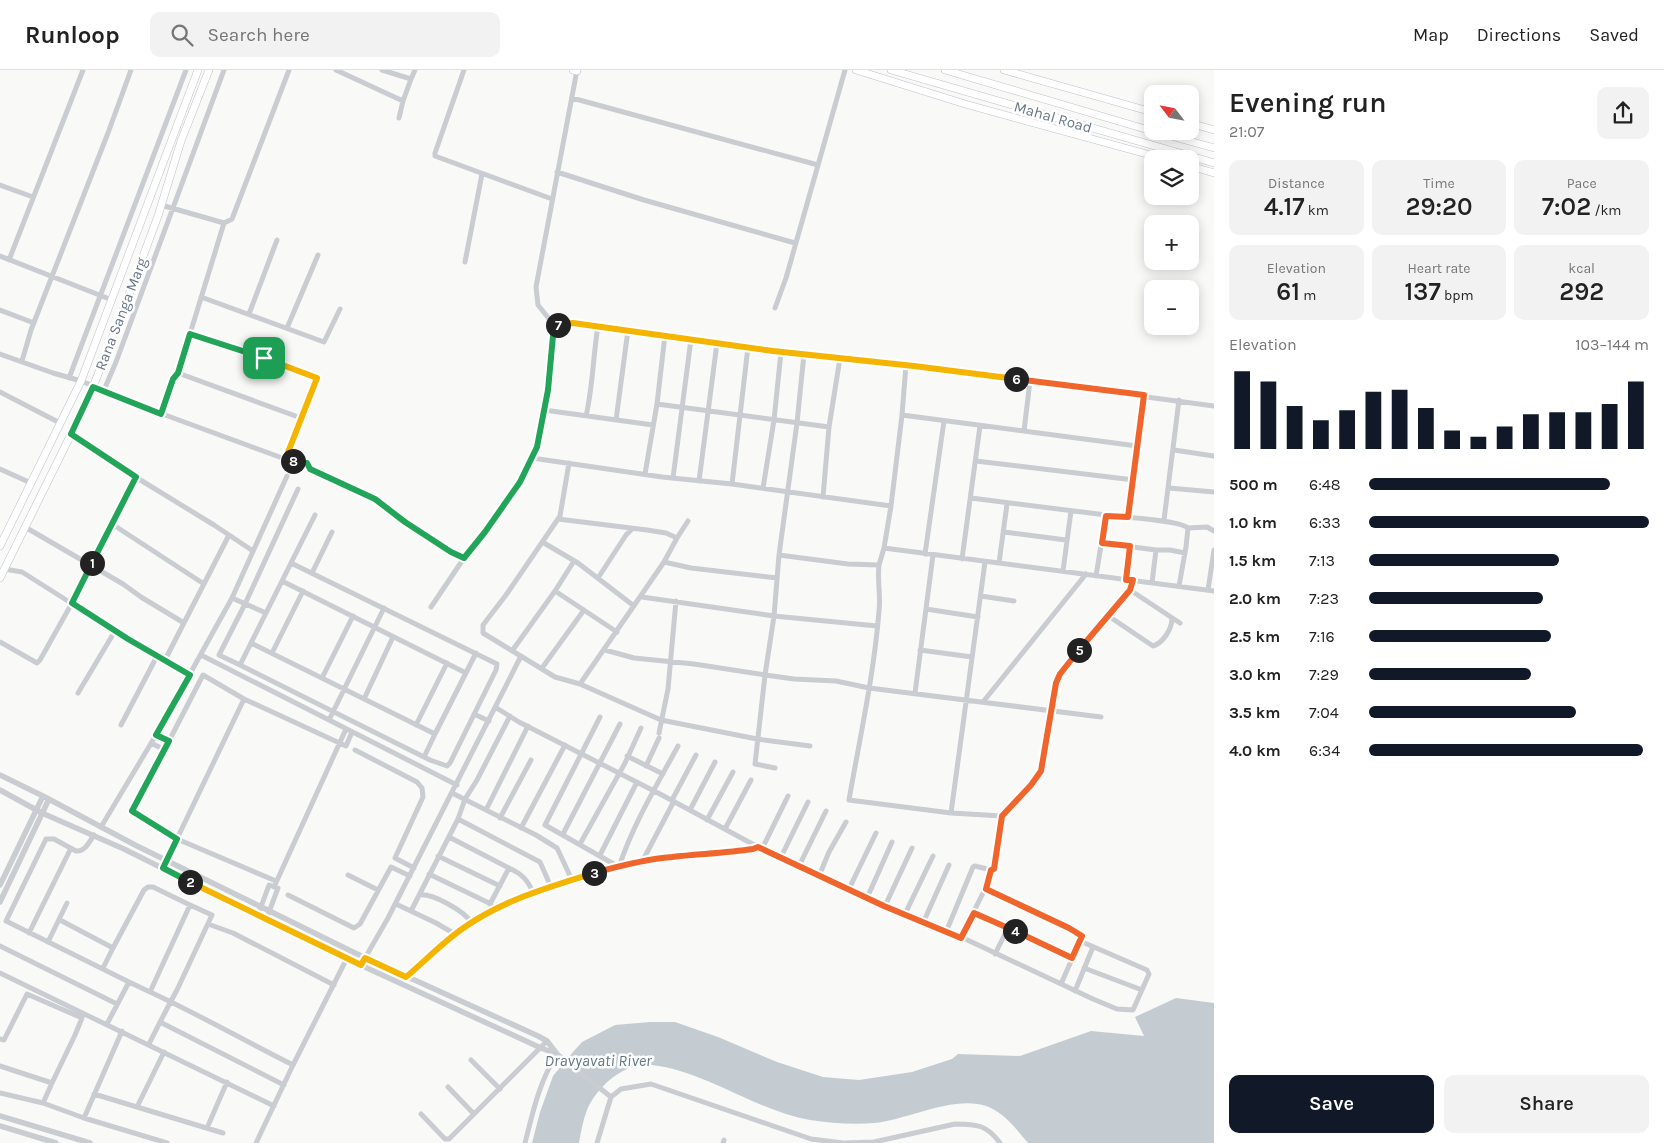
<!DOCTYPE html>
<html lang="en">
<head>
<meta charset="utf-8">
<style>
	:root { --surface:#fff; --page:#f2f2f2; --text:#222; --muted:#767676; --line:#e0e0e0; --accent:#111827 }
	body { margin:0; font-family:Karla,sans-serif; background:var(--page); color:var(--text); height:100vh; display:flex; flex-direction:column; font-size:19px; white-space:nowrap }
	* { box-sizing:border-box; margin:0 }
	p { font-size:16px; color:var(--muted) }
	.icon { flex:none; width:28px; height:28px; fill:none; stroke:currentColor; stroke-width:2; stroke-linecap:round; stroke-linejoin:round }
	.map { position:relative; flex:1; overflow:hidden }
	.panel { display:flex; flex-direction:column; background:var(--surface); width:450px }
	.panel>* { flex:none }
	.needle { width:32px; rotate:302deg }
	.tools { position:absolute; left:1144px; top:15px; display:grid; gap:10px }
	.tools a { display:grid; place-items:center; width:55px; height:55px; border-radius:10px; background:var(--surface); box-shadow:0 2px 12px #0003; font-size:25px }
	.pin { position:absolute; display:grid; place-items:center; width:42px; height:42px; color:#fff; margin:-21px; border-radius:10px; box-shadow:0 2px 8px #0006 }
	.km { position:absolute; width:25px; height:25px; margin:-12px; border-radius:50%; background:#222; color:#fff; font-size:14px; line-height:25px; text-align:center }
	.round { display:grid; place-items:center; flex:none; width:52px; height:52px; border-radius:10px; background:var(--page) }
	.head { display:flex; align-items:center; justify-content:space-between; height:85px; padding:0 15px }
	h1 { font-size:28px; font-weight:600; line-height:38px }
	.stats { display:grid; grid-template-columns:repeat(3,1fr); gap:8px; height:85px; padding:5px 15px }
	.stats div { display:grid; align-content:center; border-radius:10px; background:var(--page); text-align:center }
	.stats b { font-size:25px; font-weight:600 }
	.stats small { font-size:14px; font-weight:400 }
	.stats p { font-size:14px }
	.chart { height:140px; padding:10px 15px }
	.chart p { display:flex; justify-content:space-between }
	.chart svg { width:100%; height:90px; margin-top:5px; stroke:var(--accent); stroke-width:6 }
	.primary-button { display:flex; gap:10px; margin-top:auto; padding:10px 15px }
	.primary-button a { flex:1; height:58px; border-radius:10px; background:var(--accent); color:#fff; font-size:20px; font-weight:600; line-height:58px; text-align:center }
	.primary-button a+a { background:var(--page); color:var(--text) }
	ul { padding:0 15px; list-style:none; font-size:16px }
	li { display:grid; grid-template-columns:80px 60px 1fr; align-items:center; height:38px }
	li i { height:12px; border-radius:6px; background:var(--accent) }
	header { display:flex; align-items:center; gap:30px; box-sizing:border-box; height:70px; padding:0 25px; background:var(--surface); border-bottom:1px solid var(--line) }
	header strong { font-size:24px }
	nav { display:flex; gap:28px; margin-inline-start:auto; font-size:18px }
	.search { width:350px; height:45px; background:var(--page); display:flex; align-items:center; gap:12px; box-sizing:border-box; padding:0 18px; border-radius:10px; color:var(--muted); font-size:19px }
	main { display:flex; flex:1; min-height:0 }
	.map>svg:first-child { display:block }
	.water { fill:#c4ccd2 }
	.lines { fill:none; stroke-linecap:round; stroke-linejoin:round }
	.secondary-casing { stroke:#bec1c7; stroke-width:8 }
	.minor { stroke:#c9ccd0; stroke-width:5 }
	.tertiary { stroke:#c9ccd0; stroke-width:5.5 }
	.secondary { stroke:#fff; stroke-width:7 }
	.split-1-casing { stroke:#fff; stroke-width:10 }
	.split-2-casing { stroke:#fff; stroke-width:10 }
	.split-3-casing { stroke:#fff; stroke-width:10 }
	.split-4-casing { stroke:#fff; stroke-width:10 }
	.split-5-casing { stroke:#fff; stroke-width:10 }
	.split-6-casing { stroke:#fff; stroke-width:10 }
	.split-7-casing { stroke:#fff; stroke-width:10 }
	.split-8-casing { stroke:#fff; stroke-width:10 }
	.split-9-casing { stroke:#fff; stroke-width:10 }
	.split-1 { stroke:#22a559; stroke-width:6 }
	.split-2 { stroke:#22a559; stroke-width:6 }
	.split-3 { stroke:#f5b400; stroke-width:6 }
	.split-4 { stroke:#f0652b; stroke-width:6 }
	.split-5 { stroke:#f0652b; stroke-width:6 }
	.split-6 { stroke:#f0652b; stroke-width:6 }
	.split-7 { stroke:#f5b400; stroke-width:6 }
	.split-8 { stroke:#22a559; stroke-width:6 }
	.split-9 { stroke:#f5b400; stroke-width:6 }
	.labels { text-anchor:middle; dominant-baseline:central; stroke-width:5; stroke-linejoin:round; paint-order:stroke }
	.street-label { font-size:15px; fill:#67768a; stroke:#fff }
	.water-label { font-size:16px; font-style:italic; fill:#637884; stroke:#fff }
</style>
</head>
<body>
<header>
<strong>Runloop</strong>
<div class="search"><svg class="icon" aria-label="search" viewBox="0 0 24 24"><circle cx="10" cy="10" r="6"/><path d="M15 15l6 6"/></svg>Search here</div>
<nav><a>Map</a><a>Directions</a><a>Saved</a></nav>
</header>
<main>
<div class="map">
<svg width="1214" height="1073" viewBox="0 0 1214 1073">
	<rect width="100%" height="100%" fill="#f9f9f7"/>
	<path class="water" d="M1176,928L1214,933V1073H1028C1016,1059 1005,1043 986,1036C954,1025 907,1050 874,1053C853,1055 831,1053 810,1050C757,1041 705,1001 652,995C646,994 636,996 630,998C612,1004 594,1023 587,1040C583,1050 581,1062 579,1073H532L540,1042L553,1006L566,990L582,972L615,955L650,952H675L718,967L777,992L823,1007L859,1010L912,1002L952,989L958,984L1020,986L1091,961L1144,966L1135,947Z"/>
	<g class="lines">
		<g class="secondary-casing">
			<path id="secondary" d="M573,0L577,1
				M856,0L965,34L1165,89
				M891,0L1214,93
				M945,0L1152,61
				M1004,0L1152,42
				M1190,53L1214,60
				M1153,61L1214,78
				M1190,96L1214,103
				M0,476L81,311L198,0
				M0,508L88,330L128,227L158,146L181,71L209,0"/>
		</g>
		<path class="minor" d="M336,0L403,31L411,9
			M382,0L411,9L415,0
			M464,0L435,83V86L552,129
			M577,0L536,217L538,235L554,255L573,253L773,281L914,296L1214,336
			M572,28L818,95
			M399,48L403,31
			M557,102L644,130L795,173
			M0,115L33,127
			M161,135L224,153L232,149L289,0
			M0,186L112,230
			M9,190L83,0
			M465,192L482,104
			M201,227L324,272L340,239
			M775,238L786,208L845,0
			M0,240L34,253
			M249,244L277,170
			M287,258L318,185
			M190,264L251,284L317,308L285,389
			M0,284L53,303L81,311L157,342L285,389L307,393L310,399L375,429L405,452L451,482L464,488L485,462L520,412L537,377L548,320L554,255
			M22,291L31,260L108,63L131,0
			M178,303L224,153
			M69,308L186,0
			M104,320L116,292L224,0
			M0,322L60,353
			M657,334L829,357
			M544,340L653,355
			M161,343L173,309L178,303L301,348
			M902,345L1137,376
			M586,346C593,316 593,286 598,256
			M616,350L628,260
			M1024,361L1030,311
			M71,364L129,403L214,455L253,481
			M1174,380L1214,386
			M532,388L662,407L732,414L891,436L902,345L906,295
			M976,391L1134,410
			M569,393L560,446L506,525L483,555V563L555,607L580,614L664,492L677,468L688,451
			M0,399L31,413
			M645,404L657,334L665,265
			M673,408L691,269
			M699,411L717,273
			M732,414L748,277
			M763,418L774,350L781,282
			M1169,418L1214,422
			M298,419L245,534L219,585L240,595L315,445
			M823,427L829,357L840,288
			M971,428L1106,445
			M1129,447L1144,325
			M558,449L647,460L666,463L677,468
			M1164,450L1179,330
			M112,454L204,514
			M25,457L123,514L141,527L184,553
			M1188,458L1207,457L1214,461
			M1004,462L1066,470
			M544,473L578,493L634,536
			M1102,473L1156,480H1170L1185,483
			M884,478L891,436
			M925,484L944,351
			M779,485L797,353L804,284
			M962,489L980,356
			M664,492L691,498L777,508
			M999,493L1007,434
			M879,495C877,511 881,525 879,541C874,604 860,667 849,730L951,743L1002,746
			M4,499L22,502L128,569L190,605
			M1063,501L1071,441
			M312,503L332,462
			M1096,506L1106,445C1120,447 1181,450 1188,458L1186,477L1179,516
			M598,508L626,465L632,459
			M1126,510L1130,476
			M282,511L466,603
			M1152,513L1156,480
			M1130,520L1180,553
			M1208,520L1214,480
			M555,521L617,562
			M981,526L1014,531
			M642,527L774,546L877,556
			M232,528L266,543
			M431,537L464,488
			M926,539L978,547
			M1107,545L1153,576C1163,573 1172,559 1172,548
			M0,572L37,593L40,590L72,533L136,407
			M251,573L435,664L476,583
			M605,580L634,588L694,594L765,605L755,694L775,698
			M920,580L972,587
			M512,581L555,521L574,491
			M272,583L303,521
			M201,585L457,715
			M165,590L229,465
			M240,595L430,690L447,696L450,693L496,600L497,594L291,493
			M542,598L584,540
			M322,608L353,546
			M580,614L661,650L757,669L810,676
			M78,623L115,561
			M915,623L933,485
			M244,629L346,676L352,662
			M364,629L393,567
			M983,632L1086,504
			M495,637L519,652L660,724L758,777L819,806L885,836L961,867L1093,929L1117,939L1133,940L1149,904L1147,900L1080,871
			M474,644L489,651
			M600,647L545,755L619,797C633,754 657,715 678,676
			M1101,647L869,618L836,611L794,609L765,605L774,546L779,485L848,494L879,495L884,478L1214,521
			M329,650L384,538
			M121,655L157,586
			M416,655L447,593
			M659,663L668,619L676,531
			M156,665L169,671L203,605L244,629L163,798
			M169,671L132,738V743L177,769L276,811
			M151,673L165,680
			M355,680L417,712L422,718L423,727L395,788L414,798
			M627,686L663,704
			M424,687L435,664
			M646,696L659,668
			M452,723L536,765L557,778L572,810
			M672,730L696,685
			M486,740L528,656
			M690,740L715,692
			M951,743L985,492
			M500,748L531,690
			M458,749L540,792L551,817
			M707,750L733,702
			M101,757L156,665L232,528L287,406
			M521,758L565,675
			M725,759L751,710
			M563,764L620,654
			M94,765C89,772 85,782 76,781L54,769H46L6,851L129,912L107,954
			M449,767L509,798
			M580,774L625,693L641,658
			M762,779L788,726
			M600,785L637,712
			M438,786L500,816
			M781,787L808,732
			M642,792L674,731
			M799,796L826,741
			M429,804L489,833L492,836
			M348,805L378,820
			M819,806L829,782L846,752
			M274,817L346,659
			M849,819L876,763
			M985,819L1069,858L1082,866L1061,914
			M288,825L354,858L360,854L391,797L410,806
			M419,825C433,823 464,841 472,853
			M867,828L892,772
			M396,834L436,853L455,864
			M490,834L509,798C522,804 528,810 533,823
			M885,836L912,778
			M411,841L458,749L465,729L477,710L510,646
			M974,843L1072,888
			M905,844L933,786
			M258,845L269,815L278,818L266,850
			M60,850L113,878L144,820L148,817H153L190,835
			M923,853L949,795
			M208,854L233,863L334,915
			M946,862L973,797L975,796L991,800
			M29,863L71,778
			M961,867L985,819L991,800L994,799L1002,746L1031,715L1041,701L1056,613C1067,591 1091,564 1108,545C1117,533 1128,524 1133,511
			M48,872L67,833
			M0,876L117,934
			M995,884L1008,858
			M361,895L388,848L521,586
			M103,898L113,878
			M1084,898L1142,920
			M0,903L274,1036
			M406,907L440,876L462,859L494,839L538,821L576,809L637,792L672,787L710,785L753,779L758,777
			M129,912L150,922
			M1075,921L1093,877
			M160,952L284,1015
			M0,969L4,970L27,924L82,948L75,965L52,1013L0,996
			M149,974C158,956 167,938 177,920L212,845L190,835L150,922C198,944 245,971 293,995
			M471,990L500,1019
			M448,1017L474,1044
			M0,1023L43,1033L84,1048L122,961
			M94,1024L223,1063
			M43,1033L52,1013
			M137,1037L164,982
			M421,1044L445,1069H449L547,971
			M84,1048L167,1073
			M207,1058L227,1012
			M256,1073L293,995L347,888
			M525,1073C533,1042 539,1012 557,984L611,1027
			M597,1073L611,1027L621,1019L651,1014L811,1069L843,1073
			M723,1073L724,1070
			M845,1073L874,1072L955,1054C977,1054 987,1055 1000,1073"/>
		<path class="tertiary" d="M0,705L43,726L137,776L355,883L538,966L547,971L557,984
			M0,720L42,743L124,779L304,869L541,978L557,984
			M0,815L43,726
			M0,832L49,729
			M0,1046L90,1073
			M0,1056L56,1073"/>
		<use href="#secondary" class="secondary"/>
	</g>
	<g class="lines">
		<g class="split-1-casing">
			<path id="split-1" d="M92,493L136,407L71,364L93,317L161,344L173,309L178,303L190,264L264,288"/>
		</g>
		<g class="split-2-casing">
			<path id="split-2" d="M92,493L72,533L128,569L190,605L156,665L169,671L132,741L177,769L163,798L190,812"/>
		</g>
		<g class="split-3-casing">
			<path id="split-3" d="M190,812L361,895L365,888L406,907C425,891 442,873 462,859C501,831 548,817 594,803"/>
		</g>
		<g class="split-4-casing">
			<path id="split-4" d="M594,803C619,796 646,789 672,787C699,784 726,783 753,779L758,777L884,836L961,868L974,843L1015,861"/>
		</g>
		<g class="split-5-casing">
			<path id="split-5" d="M1015,861L1072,888L1082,866L1069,858L986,819L991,800L994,799L1002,746L1031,715L1041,701L1056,613L1060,604L1079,580"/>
		</g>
		<g class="split-6-casing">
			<path id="split-6" d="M1016,309L1144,325L1128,447L1106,446L1102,473L1130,476L1126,510H1133L1130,520L1079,580"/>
		</g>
		<g class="split-7-casing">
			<path id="split-7" d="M558,255L573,253L773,281L914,296L1016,309"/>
		</g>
		<g class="split-8-casing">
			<path id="split-8" d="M293,391L307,393L310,399L375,429L405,452L451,482L464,488L485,462L520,412L537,377L548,320L554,255H558"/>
		</g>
		<g class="split-9-casing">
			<path id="split-9" d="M264,288L317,308L285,390L293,391"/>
		</g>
		<use href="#split-1" class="split-1"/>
		<use href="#split-2" class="split-2"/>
		<use href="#split-3" class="split-3"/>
		<use href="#split-4" class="split-4"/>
		<use href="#split-5" class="split-5"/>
		<use href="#split-6" class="split-6"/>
		<use href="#split-7" class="split-7"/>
		<use href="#split-8" class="split-8"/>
		<use href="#split-9" class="split-9"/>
	</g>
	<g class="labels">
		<g class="street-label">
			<text transform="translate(1053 47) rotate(16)">Mahal Road</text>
			<text transform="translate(121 244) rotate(-69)">Rana Sanga Marg</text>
		</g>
		<g class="water-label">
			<text x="598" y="990">Dravyavati River</text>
		</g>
	</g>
</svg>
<div class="tools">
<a><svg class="needle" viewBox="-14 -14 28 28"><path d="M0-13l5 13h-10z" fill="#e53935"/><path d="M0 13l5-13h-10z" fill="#767676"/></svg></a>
<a><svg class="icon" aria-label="layers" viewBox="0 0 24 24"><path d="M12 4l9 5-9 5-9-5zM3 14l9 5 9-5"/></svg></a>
<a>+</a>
<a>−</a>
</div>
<div class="pin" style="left:264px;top:288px;background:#1e9e55"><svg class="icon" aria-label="arrive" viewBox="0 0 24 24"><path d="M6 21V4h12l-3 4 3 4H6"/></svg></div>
<b class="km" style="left:92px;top:493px">1</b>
<b class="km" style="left:190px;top:812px">2</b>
<b class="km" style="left:594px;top:803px">3</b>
<b class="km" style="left:1015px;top:861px">4</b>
<b class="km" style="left:1079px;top:580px">5</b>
<b class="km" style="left:1016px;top:309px">6</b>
<b class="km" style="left:558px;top:255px">7</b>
<b class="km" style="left:293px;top:391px">8</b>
</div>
<section class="panel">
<div class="head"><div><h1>Evening run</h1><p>21:07</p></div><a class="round"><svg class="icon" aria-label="share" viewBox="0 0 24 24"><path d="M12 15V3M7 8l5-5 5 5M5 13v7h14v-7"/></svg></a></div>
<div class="stats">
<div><p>Distance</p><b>4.17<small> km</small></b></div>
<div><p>Time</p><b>29:20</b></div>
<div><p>Pace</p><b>7:02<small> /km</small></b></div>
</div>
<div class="stats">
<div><p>Elevation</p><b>61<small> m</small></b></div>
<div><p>Heart rate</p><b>137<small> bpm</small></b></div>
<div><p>kcal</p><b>292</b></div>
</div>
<div class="chart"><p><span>Elevation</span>103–144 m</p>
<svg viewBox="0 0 160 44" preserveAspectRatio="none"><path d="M5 44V6M15 44V11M25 44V23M35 44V30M45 44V25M55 44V16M65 44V15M75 44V24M85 44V35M95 44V38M105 44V33M115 44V27M125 44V26M135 44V26M145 44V22M155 44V11"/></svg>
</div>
<ul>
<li><b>500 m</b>6:48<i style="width:86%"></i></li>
<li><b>1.0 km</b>6:33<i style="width:100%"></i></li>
<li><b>1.5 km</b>7:13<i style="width:68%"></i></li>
<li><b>2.0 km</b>7:23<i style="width:62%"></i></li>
<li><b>2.5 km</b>7:16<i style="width:65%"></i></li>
<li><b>3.0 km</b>7:29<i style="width:58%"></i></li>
<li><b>3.5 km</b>7:04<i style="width:74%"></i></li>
<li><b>4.0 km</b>6:34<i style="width:98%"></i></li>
</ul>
<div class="primary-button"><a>Save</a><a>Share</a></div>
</section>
</main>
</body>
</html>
